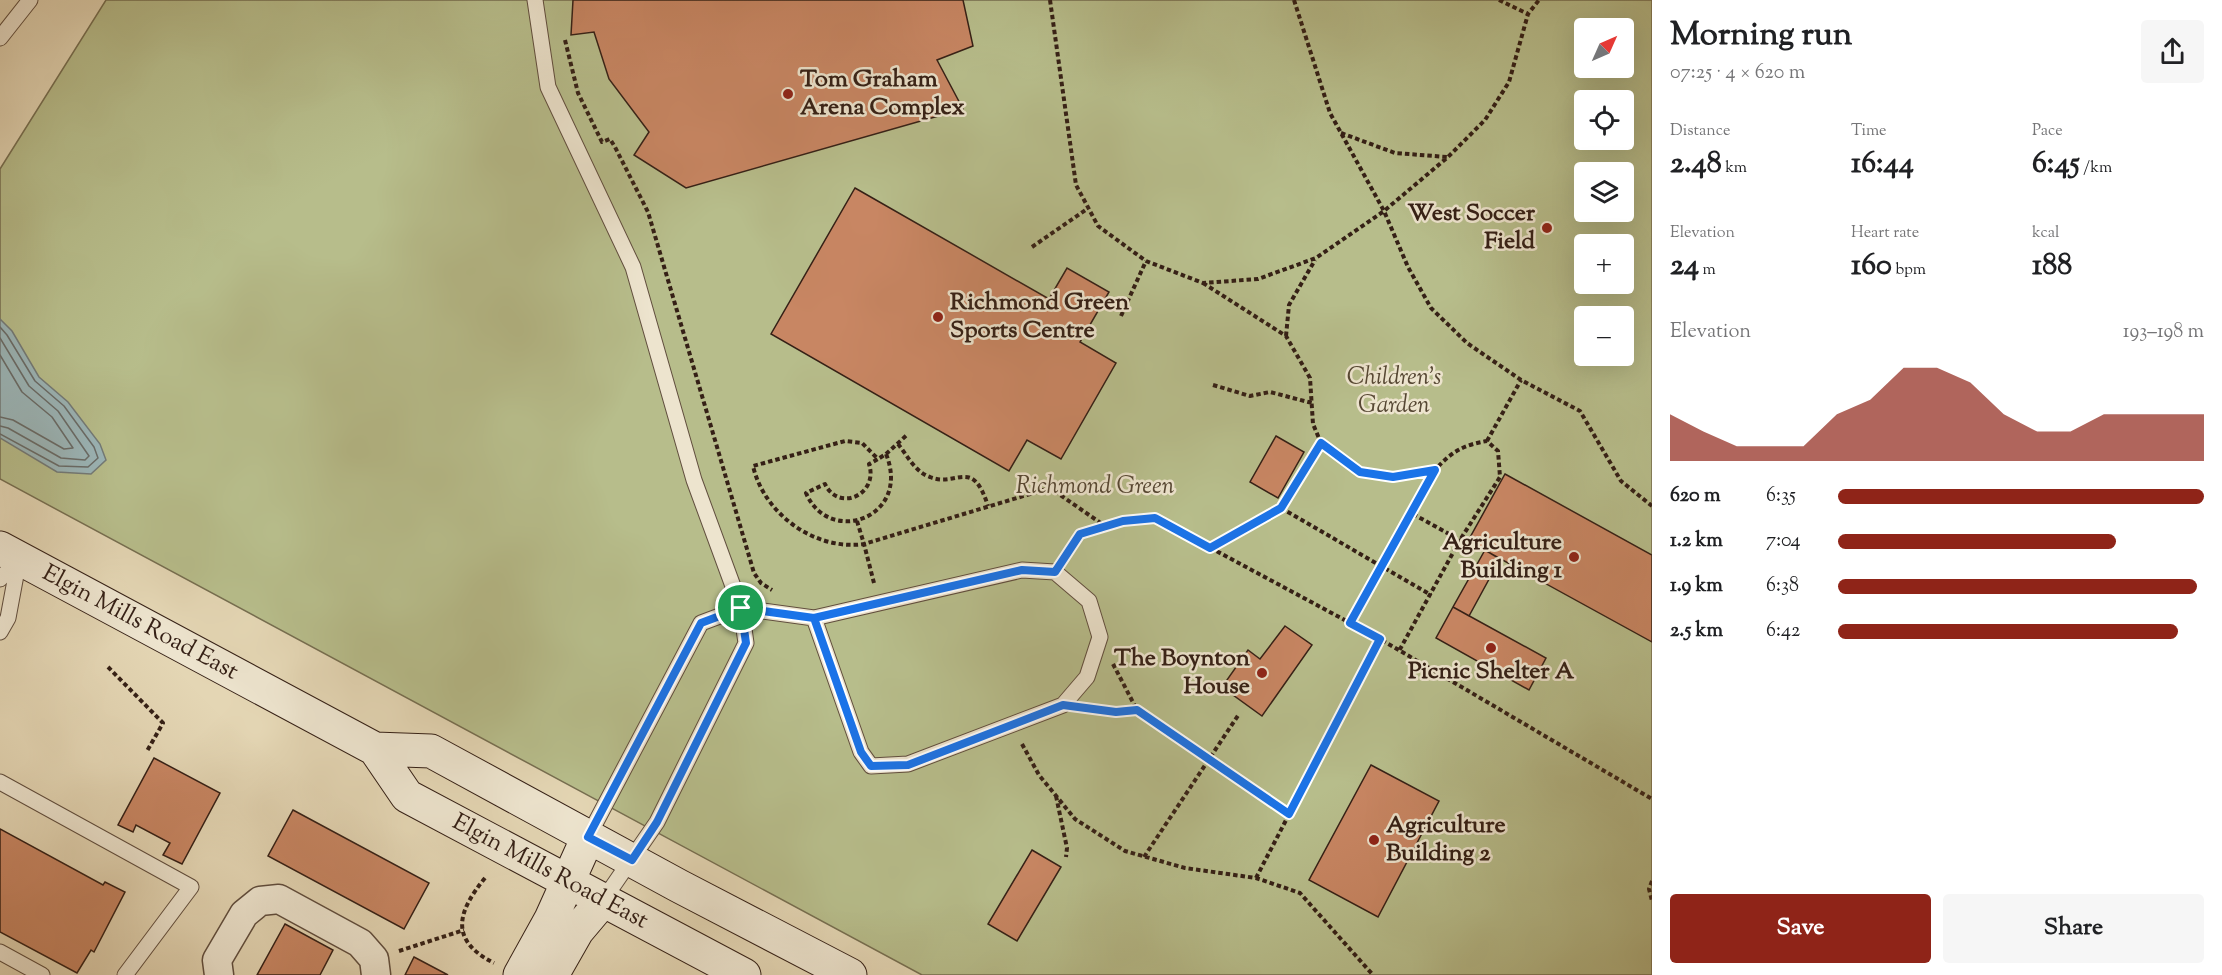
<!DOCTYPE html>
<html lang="en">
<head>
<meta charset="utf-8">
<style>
	:root { --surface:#fff; --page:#f6f6f6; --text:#202124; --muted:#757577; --accent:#8f2418 }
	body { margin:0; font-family:"Sorts Mill Goudy",serif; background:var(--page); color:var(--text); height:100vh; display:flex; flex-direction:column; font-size:22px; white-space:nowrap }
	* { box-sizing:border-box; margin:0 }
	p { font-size:20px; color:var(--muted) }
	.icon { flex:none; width:33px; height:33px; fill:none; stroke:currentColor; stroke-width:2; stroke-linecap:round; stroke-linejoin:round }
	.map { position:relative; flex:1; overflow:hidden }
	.drawer { display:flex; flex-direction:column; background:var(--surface); width:570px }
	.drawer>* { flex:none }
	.needle { width:39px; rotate:45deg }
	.tools { position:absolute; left:1574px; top:18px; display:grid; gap:12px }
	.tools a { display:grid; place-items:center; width:60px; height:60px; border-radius:6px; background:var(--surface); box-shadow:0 6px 24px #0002; font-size:30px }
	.pin { position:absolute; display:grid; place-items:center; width:51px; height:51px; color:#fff; margin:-26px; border:3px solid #fff; border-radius:50%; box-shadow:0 2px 6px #0007 }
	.round { display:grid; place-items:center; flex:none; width:63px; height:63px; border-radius:6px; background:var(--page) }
	.overview { display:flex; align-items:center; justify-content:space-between; height:102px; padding:0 18px }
	h1 { font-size:33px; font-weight:800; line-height:45px }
	.figures { display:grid; grid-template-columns:repeat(3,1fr); gap:9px; height:102px; padding:6px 18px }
	.figures div { display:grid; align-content:center }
	.figures b { font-size:30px; font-weight:800 }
	.figures small { font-size:16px; font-weight:400 }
	.figures p { font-size:16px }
	.chart { height:168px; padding:12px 18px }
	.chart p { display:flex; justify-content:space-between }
	.chart svg { width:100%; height:108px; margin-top:6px; fill:var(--accent); opacity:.7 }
	.button { display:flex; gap:12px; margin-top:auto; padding:12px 18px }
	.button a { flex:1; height:69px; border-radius:6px; background:var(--accent); color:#fff; font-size:24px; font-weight:800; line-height:69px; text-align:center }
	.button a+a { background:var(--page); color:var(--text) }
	ul { padding:0 18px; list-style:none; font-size:20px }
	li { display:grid; grid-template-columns:96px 72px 1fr; align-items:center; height:45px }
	li i { height:15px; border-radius:8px; background:var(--accent) }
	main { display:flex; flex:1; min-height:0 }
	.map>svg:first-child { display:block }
	.green { fill:#b7bd8b; stroke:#766e50; stroke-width:1.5; fill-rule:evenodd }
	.water { fill:#9bb6b9; stroke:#727a78; stroke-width:1.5 }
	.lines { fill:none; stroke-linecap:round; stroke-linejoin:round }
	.shore { stroke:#686b68; stroke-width:1.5 }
	.building { fill:#c88663; stroke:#352016; stroke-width:1.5 }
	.lane-casing { stroke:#614e3e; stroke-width:17 }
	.street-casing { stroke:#614e3e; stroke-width:31 }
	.secondary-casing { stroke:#352016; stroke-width:35 }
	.path { stroke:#352016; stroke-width:4; stroke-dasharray:4.5 3; stroke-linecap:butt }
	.lane { stroke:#ede4ce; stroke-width:15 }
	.street { stroke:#ede4ce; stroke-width:28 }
	.secondary { stroke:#ede4ce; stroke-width:33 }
	.route-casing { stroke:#fff; stroke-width:12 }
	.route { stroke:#1a73e8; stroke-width:8 }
	.poi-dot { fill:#8f2418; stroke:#ede4ce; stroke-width:2 }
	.labels { text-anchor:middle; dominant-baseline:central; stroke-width:5; stroke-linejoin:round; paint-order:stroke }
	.poi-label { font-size:24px; font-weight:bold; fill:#352016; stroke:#ede4ce; text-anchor:start }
	.park-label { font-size:24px; font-style:italic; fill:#564733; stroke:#ede4ce }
	.street-label { font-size:24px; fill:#352016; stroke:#ede4ce }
</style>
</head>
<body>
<main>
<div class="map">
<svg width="1652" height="975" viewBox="0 0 1652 975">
	<rect width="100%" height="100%" fill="#e4d6b4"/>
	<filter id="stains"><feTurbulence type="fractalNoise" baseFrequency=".00333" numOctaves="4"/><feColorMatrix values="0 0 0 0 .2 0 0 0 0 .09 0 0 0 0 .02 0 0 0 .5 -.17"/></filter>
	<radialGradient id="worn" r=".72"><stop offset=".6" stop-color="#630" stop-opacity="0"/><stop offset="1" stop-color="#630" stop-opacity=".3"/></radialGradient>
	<path class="green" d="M106,0H1652V975H922L0,479V169ZM1584,28H1623V68H1584ZM1584,100H1623V140H1584ZM1584,172H1623V212H1584ZM1584,244H1623V284H1584ZM1584,316H1623V356H1584Z"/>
	<path class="water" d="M0,319L12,331L39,377L68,402L100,444L106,460L91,474L57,472L0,438Z"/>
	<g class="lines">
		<path class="shore" d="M0,327L7,335L35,381L64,406L94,447L98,458L88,467L59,466L0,434
			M0,338L29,386L58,411L89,456L85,460L61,458L8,428L0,426
			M0,355L22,392L52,417L73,448L64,449L13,420L0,417"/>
	</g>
	<path class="building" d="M573,0H963L973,46L937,60L963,109L686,188L634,155L649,132L609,79L594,32L571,35Z
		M855,188L1049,299L1067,268L1109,292L1080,342L1116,363L1061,459L1027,440L1009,471L771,334Z
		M1276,436L1304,452L1278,498L1250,482Z
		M1505,474L1652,555V642L1468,541Z
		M1485,550L1500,559L1469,616L1453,607Z
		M1453,607L1546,658L1529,690L1436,638Z
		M1285,626L1312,645L1262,716L1222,687L1248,650L1260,659Z
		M154,758L220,793L182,864L163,855L170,843L136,825L133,832L118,825Z
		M1371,765L1439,801L1378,917L1309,880Z
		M293,810L429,883L404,929L268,856Z
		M0,829L103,885L105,882L125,892L94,952L91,950L77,973L0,932Z
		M1032,850L1061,867L1017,941L988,924Z
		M285,924L333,950L320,975H257Z
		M414,957L448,975H405Z"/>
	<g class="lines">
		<g class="lane-casing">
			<path id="lane" d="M535,0L548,87L633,267L694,480L741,608L746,643L657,822L604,899
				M0,38L30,0
				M0,579L19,559
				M0,632L8,618L19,559
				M0,782L191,887L125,975
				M588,837L701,623L741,608L814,618L1022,570L1055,572L1089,601L1100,637L1087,677L1063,705L908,764L871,766L861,752L814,618
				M0,952L42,975"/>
		</g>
		<g class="street-casing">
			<path id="street" d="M219,975L217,960L244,914L260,901L279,899L360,943L374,959L376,975"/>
		</g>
		<g class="secondary-casing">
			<path id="secondary" d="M0,548L375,749L407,796L744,975
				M375,749L431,751L679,886L850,975
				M520,975L551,919L588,837
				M552,975L577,931L604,899"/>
		</g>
		<path class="path" d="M1050,0L1076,185L1098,226L1146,261L1203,283L1258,279L1316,258L1384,211L1448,157L1485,120L1509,82L1528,14L1539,0
			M1294,0L1330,113L1384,211L1408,267L1431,308L1467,343L1521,380L1580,411L1621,481L1652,506
			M1499,0L1528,14
			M565,40L578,93L602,142L610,139L615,147L648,212L754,573L761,583L772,590
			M1341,133L1395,153L1447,157
			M1032,247L1087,209
			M1203,283L1286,336L1310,378L1313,424L1321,443L1281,508L1210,547
			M1121,316L1146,261
			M1286,336L1289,305L1315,260
			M1213,385L1250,396L1270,392L1312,403
			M1487,441L1521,380
			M1321,443L1360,472L1393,477L1435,470
			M898,444C907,455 915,472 930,477C957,488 972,456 988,506
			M886,454L908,434
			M1281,508L1431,595
			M1413,514L1460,540
			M857,521L864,544C815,551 764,514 753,466L845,441L862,443L878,459L869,464C879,494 839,513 825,484L806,493C829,547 912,518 886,454L878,459
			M1066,555L1080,534L1123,521L1155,518L1380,639L1652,799
			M874,583L864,544L1050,488L1105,526
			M1350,623L1435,470C1451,452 1463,445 1487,441L1498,451L1500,477L1460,540L1399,651
			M1113,664L1137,710L1289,814
			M108,667L163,723L147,751
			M1087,708L1116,712L1136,710
			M1022,744L1039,775L1075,819L1125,851L1185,868L1256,878L1300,893L1373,975
			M1056,796L1067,848L1066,857
			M1144,857L1239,714
			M485,878C458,911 448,940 494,963
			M1256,878L1380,639
			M1652,881L1649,889L1652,901
			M399,951L464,930"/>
		<use href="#lane" class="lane"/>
		<use href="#street" class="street"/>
		<use href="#secondary" class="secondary"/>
	</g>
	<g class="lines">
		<g class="route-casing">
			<path id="route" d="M741,608L746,643L657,822L632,860L588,837L701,623L741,608L814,618L1022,570L1055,572L1080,534L1123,521L1155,518L1210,548L1281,508L1321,443L1360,472L1393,477L1435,470L1350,623L1380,639L1289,814L1137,710L1116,712L1063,705L908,765L871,766L861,752L814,618L741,608"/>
		</g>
		<use href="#route" class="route"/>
	</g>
	<g class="poi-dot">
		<circle cx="788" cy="94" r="6"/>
		<circle cx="1547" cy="228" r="6"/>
		<circle cx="938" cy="317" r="6"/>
		<circle cx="1574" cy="557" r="6"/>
		<circle cx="1491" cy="648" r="6"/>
		<circle cx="1262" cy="673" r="6"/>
		<circle cx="1374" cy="840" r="6"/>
	</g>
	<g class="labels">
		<g class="poi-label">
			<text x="800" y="80">Tom Graham<tspan x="800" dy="28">Arena Complex</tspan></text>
			<text x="1535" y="214" text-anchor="end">West Soccer<tspan x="1535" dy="28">Field</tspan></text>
			<text x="950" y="303">Richmond Green<tspan x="950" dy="28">Sports Centre</tspan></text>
			<text x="1562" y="543" text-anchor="end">Agriculture<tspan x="1562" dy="28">Building 1</tspan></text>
			<text x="1250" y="659" text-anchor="end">The Boynton<tspan x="1250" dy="28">House</tspan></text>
			<text x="1491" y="672" text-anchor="middle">Picnic Shelter A</text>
			<text x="1386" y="826">Agriculture<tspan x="1386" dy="28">Building 2</tspan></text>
		</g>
		<g class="park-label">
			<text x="1394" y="378">Children's<tspan x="1394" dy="28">Garden</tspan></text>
			<text x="1095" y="487">Richmond Green</text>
		</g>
		<g class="street-label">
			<text transform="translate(140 623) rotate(28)">Elgin Mills Road East</text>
			<text transform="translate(550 872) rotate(28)">Elgin Mills Road East</text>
		</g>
	</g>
	<rect width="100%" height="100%" filter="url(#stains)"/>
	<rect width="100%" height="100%" fill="url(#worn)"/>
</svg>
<div class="tools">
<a><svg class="needle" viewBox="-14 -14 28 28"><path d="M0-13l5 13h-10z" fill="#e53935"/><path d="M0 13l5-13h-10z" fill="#757577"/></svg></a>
<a><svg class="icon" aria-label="locate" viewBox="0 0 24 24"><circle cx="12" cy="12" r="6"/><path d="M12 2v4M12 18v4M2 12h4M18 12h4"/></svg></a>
<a><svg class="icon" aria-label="layers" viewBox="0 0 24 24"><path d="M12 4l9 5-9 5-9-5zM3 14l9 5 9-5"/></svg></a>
<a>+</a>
<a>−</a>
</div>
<div class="pin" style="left:741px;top:608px;background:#1e9e55"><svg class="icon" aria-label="arrive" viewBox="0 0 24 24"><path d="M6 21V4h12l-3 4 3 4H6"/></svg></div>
</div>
<section class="drawer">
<div class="overview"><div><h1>Morning run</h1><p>07:25 · 4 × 620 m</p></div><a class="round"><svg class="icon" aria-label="share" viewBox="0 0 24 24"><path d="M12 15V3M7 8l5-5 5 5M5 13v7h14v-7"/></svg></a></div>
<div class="figures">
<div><p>Distance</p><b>2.48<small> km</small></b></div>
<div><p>Time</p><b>16:44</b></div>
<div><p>Pace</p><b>6:45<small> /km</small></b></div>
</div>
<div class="figures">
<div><p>Elevation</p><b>24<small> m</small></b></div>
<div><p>Heart rate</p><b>160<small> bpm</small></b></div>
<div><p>kcal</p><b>188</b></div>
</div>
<div class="chart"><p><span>Elevation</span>193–198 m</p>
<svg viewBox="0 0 160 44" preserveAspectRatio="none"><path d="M0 44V25L10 32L20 38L30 38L40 38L50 25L60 19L70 6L80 6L90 12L100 25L110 32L120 32L130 25L140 25L150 25L160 25V44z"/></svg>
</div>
<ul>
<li><b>620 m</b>6:35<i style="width:100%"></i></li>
<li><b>1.2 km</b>7:04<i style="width:76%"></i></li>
<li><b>1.9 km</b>6:38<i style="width:98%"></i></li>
<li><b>2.5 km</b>6:42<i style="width:93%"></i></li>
</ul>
<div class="button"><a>Save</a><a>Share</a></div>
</section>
</main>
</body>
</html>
